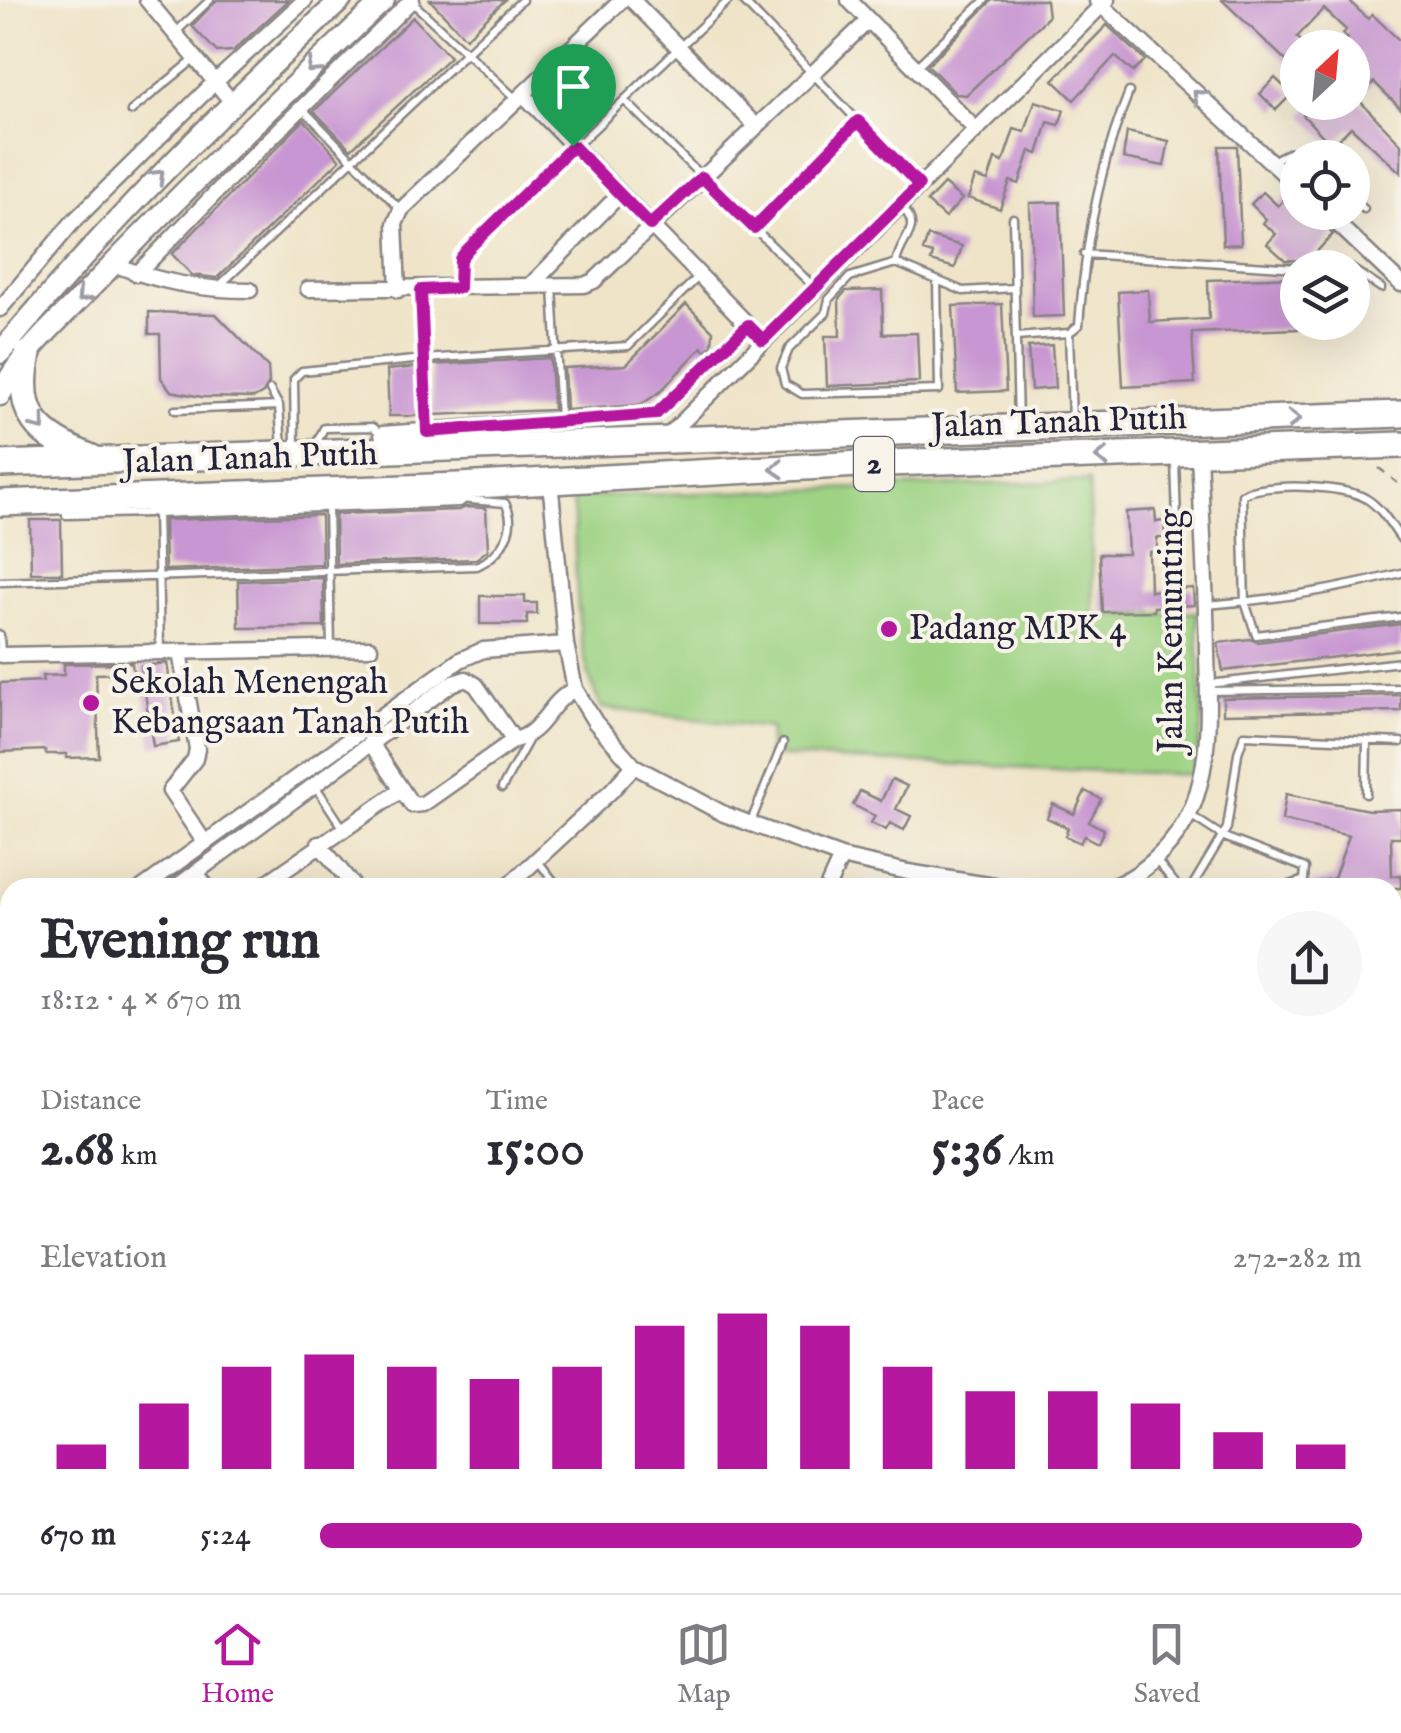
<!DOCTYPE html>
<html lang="en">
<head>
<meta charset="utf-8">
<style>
	:root { --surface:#fff; --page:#f7f7f7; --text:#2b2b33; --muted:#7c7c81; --line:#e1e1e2; --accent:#b5179e }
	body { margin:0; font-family:"IM FELL English",serif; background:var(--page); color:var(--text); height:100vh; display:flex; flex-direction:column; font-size:38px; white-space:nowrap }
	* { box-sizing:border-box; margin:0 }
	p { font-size:32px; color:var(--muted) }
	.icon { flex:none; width:55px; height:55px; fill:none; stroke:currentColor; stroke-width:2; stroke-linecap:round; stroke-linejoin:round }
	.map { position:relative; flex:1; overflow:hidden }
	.details { position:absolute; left:0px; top:878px; width:1402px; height:718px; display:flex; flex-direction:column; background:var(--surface); border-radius:30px 30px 0 0; box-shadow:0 10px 40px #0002 }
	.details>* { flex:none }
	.needle { width:65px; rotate:26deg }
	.controls { position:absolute; left:1280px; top:30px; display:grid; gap:20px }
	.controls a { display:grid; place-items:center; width:90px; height:90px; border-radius:50%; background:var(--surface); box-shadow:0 10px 40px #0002; font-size:50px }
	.pin { position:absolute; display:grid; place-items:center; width:85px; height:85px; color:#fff; margin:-102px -42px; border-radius:50% 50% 50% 0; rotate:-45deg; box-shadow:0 0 10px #0007 }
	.pin .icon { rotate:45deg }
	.round { display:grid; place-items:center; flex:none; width:105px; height:105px; border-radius:52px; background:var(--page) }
	.headline { display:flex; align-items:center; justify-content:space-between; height:170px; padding:0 40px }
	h1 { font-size:55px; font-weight:800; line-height:75px }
	.figures { display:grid; grid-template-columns:repeat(3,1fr); gap:15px; height:170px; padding:10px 40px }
	.figures div { display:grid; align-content:center }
	.figures b { font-size:50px; font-weight:800 }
	.figures small { font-size:28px; font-weight:400 }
	.figures p { font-size:28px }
	.chart { height:280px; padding:20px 40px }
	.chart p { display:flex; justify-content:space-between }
	.chart svg { width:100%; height:180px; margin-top:10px; stroke:var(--accent); stroke-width:6 }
	ul { padding:0 40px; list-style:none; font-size:32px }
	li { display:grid; grid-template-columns:160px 120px 1fr; align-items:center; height:75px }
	li i { height:25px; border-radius:12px; background:var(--accent) }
	.tab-bar { display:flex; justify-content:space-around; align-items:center; height:140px; border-top:2px solid var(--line); background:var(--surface); font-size:28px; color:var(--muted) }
	.tab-bar a { display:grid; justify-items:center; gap:5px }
	.tab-bar .active { color:var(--accent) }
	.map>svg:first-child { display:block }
	.green { fill:#9ed384; stroke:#607a60; stroke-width:2.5 }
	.building { fill:#c896d2 }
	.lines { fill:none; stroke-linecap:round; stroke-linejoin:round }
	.lane-casing { stroke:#888382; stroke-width:11 }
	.street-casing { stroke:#888382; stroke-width:19 }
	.secondary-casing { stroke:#888382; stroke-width:25 }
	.highway-casing { stroke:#888382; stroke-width:30 }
	.path { stroke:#888382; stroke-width:2.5; stroke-dasharray:8 8; stroke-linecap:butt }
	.lane { stroke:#fff; stroke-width:6 }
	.street { stroke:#fff; stroke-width:14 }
	.secondary { stroke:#fff; stroke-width:20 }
	.highway { stroke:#fff; stroke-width:25 }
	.oneway { stroke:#9c9ca7 }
	.route-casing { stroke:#fff; stroke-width:20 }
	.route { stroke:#b5179e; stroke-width:12 }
	.poi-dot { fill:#b5179e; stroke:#f7f3e8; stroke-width:4 }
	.labels { text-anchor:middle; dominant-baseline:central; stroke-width:8; stroke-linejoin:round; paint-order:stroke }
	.shield { fill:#f7f3e8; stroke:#62616f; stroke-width:2.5 }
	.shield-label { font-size:32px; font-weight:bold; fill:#22223b }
	.street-label { font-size:35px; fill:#22223b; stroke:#f7f3e8 }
	.poi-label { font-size:35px; fill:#22223b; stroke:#f7f3e8; text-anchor:start }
</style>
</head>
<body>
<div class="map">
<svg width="1401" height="1593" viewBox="0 0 1401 1593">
	<rect width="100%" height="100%" fill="#f7f3e8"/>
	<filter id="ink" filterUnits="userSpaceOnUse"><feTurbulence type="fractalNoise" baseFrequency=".01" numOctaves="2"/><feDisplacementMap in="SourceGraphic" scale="20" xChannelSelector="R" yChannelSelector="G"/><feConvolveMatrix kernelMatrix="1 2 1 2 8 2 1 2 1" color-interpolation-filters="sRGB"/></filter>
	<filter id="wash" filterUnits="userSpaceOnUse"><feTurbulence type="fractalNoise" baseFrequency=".0048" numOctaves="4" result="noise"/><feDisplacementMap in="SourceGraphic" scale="40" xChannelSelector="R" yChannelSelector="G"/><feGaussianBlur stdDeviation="2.25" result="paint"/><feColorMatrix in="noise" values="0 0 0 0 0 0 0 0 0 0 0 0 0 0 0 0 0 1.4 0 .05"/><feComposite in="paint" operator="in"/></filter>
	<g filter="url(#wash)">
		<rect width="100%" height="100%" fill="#efe4c8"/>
		<path class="green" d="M1089,481L1094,616L1197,612L1202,726L1193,775L768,756L771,728L602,708C572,655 577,560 573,497Z
			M1401,992V1593H437L457,1585H1392V999Z"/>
		<g id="blocks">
			<path class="building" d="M217,0H289L233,51L217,52L192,26Z
				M430,0H505L466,38Z
				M992,0H1046L1048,17L966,95L956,94L928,65Z
				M1222,0H1348L1368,19L1372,14L1401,42V109L1374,82L1357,98L1401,144V173L1351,127L1332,146L1303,115L1315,102H1352V48H1339L1348,39L1343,34L1346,30L1324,9L1297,37L1308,48H1298V72Z
				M413,17L450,57L351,149L314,111Z
				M1107,25L1145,60L1133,72L1115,56L1074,100L1053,80Z
				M1275,78L1292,94L1276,110L1260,94Z
				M1035,101L1064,110L1059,125L1048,122L1038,154L1030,151L1019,184L1010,181L1000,209L968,198L975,177L988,181L995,159L1003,162L1014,129L1025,132Z
				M304,120L340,160L217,278L192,275L172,254Z
				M1127,132L1169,141L1164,166L1123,158Z
				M1219,146H1237L1241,244L1223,245Z
				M944,184L962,199L945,218L927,202Z
				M1263,192L1278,206L1289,194L1298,202V212H1309L1333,234L1308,261L1285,260L1267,244L1276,234L1263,223L1266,219L1251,204Z
				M1060,202L1064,316L1033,317L1030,203Z
				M928,236L962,246L955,268L931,261L933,254L923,251Z
				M1298,277V329L1192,333L1195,383L1123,387L1118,292L1148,290L1150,322L1209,319L1208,280Z
				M882,290L883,334L917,333L919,382L827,386L825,336H840L839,299L846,291Z
				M686,304L713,331L712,345L706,351L702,347L660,392L640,405L566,410L564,368L626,365Z
				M1002,304L1006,391L957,393L953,306Z
				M149,312L216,314L268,367L269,383L263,393L254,398L202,397L171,391L161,378L160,334H149Z
				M1052,345L1055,388L1031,390L1028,347Z
				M550,358L553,410L433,415L431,365Z
				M417,367L420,416H389L387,370Z
				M466,507L486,508L488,550L476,559L336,564L335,514L459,510Z
				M1155,510L1156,522L1164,521L1165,538H1157V551L1149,552L1150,591L1193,588L1194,605L1154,607V611L1102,612L1099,554H1128L1126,512Z
				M321,515L322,564L165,570L164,520Z
				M30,520H61L62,573H31Z
				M323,578L324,627L239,628L238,581Z
				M480,596H525V603H537V614H527V624H480Z
				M1401,624V649L1223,671L1218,643L1250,639L1257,642Z
				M132,663L133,673L96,674L99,757L67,758V754H46L45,750L0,752V683L43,681L42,676L64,675V664Z
				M167,663L179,742L153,746L141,666Z
				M1401,695V711L1223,714V698Z
				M892,779L907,786L896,809L911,816L904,830L890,823L886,830L871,823L875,816L853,805L860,791L881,801Z
				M1085,791L1101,799L1089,822L1104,829L1098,843L1084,836L1080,843L1065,836L1068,828L1047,818L1053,804L1074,814Z
				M1286,794L1369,810L1401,809V837H1391L1392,876L1401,875V888H1311L1310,884L1334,878L1349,836L1282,820Z"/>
		</g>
	</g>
	<g filter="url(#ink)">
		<use href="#blocks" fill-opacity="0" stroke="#888382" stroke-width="2.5"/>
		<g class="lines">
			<g class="lane-casing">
				<path id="lane" d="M742,0L918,184
					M412,2L516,99
					M176,32L210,0
					M915,68L985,0
					M624,100L815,288
					M303,109L399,208
					M131,111L195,59
					M1274,160L1290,152L1304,158
					M1352,199L1364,209
					M1013,218L1018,423
					M754,228L858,122
					M1084,254L1298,268
					M896,263C901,236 925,229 900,205
					M1300,268H1348
					M1352,269L1381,288
					M937,280L939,390L802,394L785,384L781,368L789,349L826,313L829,299L850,277L896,263L963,291L1014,288
					M219,286L522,0
					M553,286L560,419
					M459,287L460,259L467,250L729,0
					M421,290L427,428
					M1069,333L1079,325C1085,245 1099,166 1129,92
					M1016,337L1069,333L1072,421
					M270,390L279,406L282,448
					M175,410L279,406
					M315,446L324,428L373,427L382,435
					M295,447L294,379L302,371L424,359L628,346L699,276
					M1175,461L1178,550
					M66,506V515L149,513V503
					M328,506L331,648
					M157,511L160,652
					M1401,539C1391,525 1380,506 1365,498C1344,485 1262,482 1242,495L1245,602L1256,635L1401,617
					M0,582L477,566C501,555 519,527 505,503L459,499
					M1207,605C1273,600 1337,590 1401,573
					M0,635L1,654
					M1209,684L1401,662
					M1208,691L1401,688
					M314,784L343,828
					M502,788L530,737
					M1366,794L1367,742
					M1190,815L1224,837L1305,868L1304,880L1282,888
					M750,824L783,743
					M1155,859L1179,888
					M538,861L559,888
					M1191,888L1227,828L1238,753L1244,735L1401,742
					M1392,949L1401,950
					M1392,965L1401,962
					M0,1294L10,1412L7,1421L0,1425"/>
			</g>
			<g class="street-casing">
				<path id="street" d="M147,0L232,102
					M632,0L756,126
					M849,0L976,130
					M1097,1L1298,187
					M523,94L753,330
					M1325,212L1401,284
					M113,264C159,282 201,290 250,290
					M137,274L232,176L412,0
					M530,286L620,194
					M308,289L584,285L594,281L869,20
					M398,290L395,224L401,210L622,0
					M0,309L72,223L215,82L305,0
					M382,434L656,414L748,325
					M665,439L1107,0
					M550,481L566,644L575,689L595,722L634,766L724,814L841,857L908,872L1007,888
					M157,510L459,499L458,486
					M180,652L197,749L195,759L170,791L205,843
					M1,655L370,648
					M370,742L412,805L423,804L514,740C544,733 547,703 575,689
					M319,844L355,888
					M196,872L207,888
					M142,888L460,660L483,650L566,644
					M175,888L451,684L466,679L476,685L514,740
					M259,888L400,791
					M506,888L611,791L634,766
					M827,888L841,857
					M1108,888C1150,874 1187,832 1198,790C1211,746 1208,698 1207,653C1206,586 1202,520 1199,454
					M0,979L10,972"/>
			</g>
			<g class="secondary-casing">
				<path id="secondary" d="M0,353C105,226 221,112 341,0
					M0,395C22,350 65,315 99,279C191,183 287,91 384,0"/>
			</g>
			<g class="highway-casing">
				<path id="highway" d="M28,354C15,416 37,435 92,458
					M0,464L1401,414
					M0,503L458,486L860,464L1401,445"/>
			</g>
			<path class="path" d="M1379,468L1401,486"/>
			<use href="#lane" class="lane"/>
			<use href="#street" class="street"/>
			<use href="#secondary" class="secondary"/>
			<use href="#highway" class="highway"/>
		</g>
		<defs><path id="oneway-chevron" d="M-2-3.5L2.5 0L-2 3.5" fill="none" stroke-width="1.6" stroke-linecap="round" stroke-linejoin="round" transform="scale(2.5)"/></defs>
		<g class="oneway">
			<use href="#oneway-chevron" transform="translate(313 67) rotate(137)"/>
			<use href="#oneway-chevron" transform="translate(1199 96) rotate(-137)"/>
			<use href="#oneway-chevron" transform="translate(158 176) rotate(-45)"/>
			<use href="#oneway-chevron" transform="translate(83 296) rotate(134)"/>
			<use href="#oneway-chevron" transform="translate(1294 419) rotate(-2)"/>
			<use href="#oneway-chevron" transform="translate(39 424) rotate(51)"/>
			<use href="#oneway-chevron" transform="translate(1102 457) rotate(178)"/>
			<use href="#oneway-chevron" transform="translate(777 469) rotate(177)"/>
		</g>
	</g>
	<g class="lines" filter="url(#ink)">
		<g class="route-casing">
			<path id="route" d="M858,121L919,185L763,340L748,325L656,414L427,432L421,290L459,288L460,259L467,250L573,146L650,225L702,177L754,228Z"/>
		</g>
		<use href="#route" class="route"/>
	</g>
	<g class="poi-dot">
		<circle cx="889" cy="629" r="10"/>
		<circle cx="91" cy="703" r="10"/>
	</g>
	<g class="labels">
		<rect class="shield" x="854" y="437" width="40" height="54" rx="8"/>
		<g class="shield-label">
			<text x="874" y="464">2</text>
		</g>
		<g class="street-label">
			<text transform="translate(1059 423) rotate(-2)">Jalan Tanah Putih</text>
			<text transform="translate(250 459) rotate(-2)">Jalan Tanah Putih</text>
			<text transform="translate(1172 631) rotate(-90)">Jalan Kemunting</text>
		</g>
		<g class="poi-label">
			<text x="909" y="629">Padang MPK 4</text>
			<text x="111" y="683">Sekolah Menengah<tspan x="111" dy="40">Kebangsaan Tanah Putih</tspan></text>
		</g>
	</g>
</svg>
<div class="controls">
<a><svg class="needle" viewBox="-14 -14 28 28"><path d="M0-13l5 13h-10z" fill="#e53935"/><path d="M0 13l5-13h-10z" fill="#7c7c81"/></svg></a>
<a><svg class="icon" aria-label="locate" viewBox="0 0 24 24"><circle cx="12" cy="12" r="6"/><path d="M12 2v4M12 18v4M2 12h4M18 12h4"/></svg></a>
<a><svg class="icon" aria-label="layers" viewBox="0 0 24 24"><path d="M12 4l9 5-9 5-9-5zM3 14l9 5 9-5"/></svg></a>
</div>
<div class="pin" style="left:573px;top:146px;background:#1e9e55"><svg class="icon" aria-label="arrive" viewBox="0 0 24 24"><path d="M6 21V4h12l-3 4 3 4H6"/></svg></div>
<section class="details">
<div class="headline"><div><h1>Evening run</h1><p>18:12 · 4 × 670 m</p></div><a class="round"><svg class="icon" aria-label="share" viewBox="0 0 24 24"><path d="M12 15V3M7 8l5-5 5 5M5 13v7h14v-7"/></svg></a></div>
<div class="figures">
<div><p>Distance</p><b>2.68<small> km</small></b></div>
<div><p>Time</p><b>15:00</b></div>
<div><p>Pace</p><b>5:36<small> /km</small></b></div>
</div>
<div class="chart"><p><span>Elevation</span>272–282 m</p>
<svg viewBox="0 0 160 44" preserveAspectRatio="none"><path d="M5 44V38M15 44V28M25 44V19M35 44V16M45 44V19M55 44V22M65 44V19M75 44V9M85 44V6M95 44V9M105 44V19M115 44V25M125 44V25M135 44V28M145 44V35M155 44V38"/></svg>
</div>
<ul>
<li><b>670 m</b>5:24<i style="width:100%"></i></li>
</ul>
</section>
</div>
<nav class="tab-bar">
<a class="active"><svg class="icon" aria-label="home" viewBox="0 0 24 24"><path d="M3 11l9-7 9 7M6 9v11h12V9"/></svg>Home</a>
<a><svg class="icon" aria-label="map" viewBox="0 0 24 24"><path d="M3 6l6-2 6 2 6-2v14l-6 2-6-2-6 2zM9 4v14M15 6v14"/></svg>Map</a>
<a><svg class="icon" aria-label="saved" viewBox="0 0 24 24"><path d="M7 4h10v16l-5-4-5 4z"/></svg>Saved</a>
</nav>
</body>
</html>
